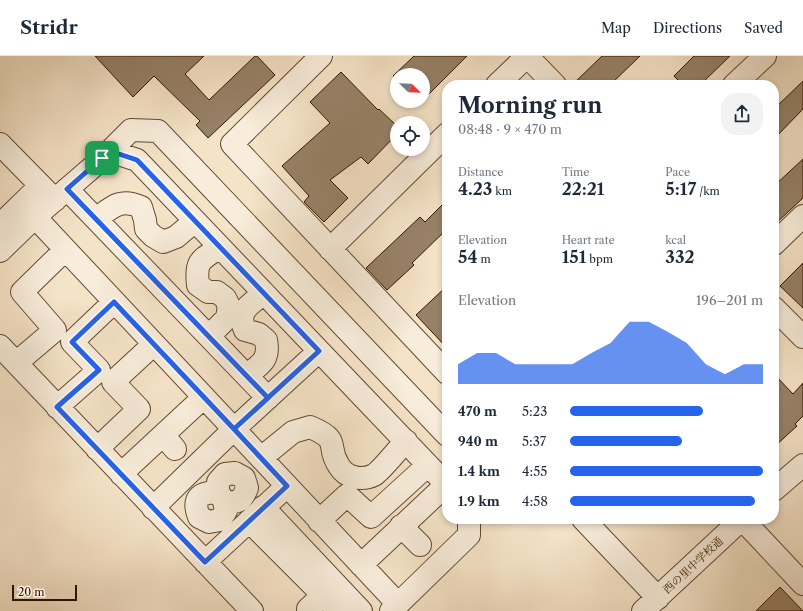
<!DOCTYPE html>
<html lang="en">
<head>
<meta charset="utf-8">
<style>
	:root { --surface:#fff; --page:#f2f2f3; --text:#1f2937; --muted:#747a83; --line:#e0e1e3; --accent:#2563eb }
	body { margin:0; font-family:"Libre Caslon Text","Noto Serif JP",serif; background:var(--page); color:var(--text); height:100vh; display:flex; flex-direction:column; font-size:15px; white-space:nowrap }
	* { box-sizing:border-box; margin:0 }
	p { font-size:13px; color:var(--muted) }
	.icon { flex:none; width:22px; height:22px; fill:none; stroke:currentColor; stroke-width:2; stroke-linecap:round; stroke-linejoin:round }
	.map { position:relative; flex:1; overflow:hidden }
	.panel { position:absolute; left:442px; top:24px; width:337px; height:444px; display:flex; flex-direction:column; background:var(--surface); border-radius:16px; box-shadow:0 2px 6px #0003 }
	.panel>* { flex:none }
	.needle { width:26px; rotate:113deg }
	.tools { position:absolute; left:390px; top:12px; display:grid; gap:8px }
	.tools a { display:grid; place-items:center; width:40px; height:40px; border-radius:50%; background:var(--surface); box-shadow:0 2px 6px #0003; font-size:20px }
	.scale { position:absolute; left:12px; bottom:10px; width:65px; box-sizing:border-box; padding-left:4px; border:2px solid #321600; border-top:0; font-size:11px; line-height:14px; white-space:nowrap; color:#321600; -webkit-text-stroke:3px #f8eddb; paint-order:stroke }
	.pin { position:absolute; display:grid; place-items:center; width:34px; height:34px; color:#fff; margin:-17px; border-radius:8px; box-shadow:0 2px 6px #0006 }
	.round { display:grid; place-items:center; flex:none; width:42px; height:42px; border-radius:16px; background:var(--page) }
	.head { display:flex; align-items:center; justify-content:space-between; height:68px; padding:0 16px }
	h1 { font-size:22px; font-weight:800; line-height:30px }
	.metrics { display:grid; grid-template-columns:repeat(3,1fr); gap:6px; height:68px; padding:4px 16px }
	.metrics div { display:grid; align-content:center }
	.metrics b { font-size:17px; font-weight:800 }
	.metrics small { font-size:11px; font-weight:400 }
	.metrics p { font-size:11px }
	.chart { height:112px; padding:8px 16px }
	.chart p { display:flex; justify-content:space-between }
	.chart svg { width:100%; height:72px; margin-top:4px; fill:var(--accent); opacity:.7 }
	ul { padding:0 16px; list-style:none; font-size:13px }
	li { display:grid; grid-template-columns:64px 48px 1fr; align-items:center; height:30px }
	li i { height:10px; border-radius:5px; background:var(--accent) }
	header { display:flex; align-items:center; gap:24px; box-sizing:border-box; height:56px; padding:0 20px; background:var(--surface); border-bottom:1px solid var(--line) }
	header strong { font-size:19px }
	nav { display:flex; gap:22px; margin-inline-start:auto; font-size:14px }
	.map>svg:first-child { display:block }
	.building { fill:#978167; stroke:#321600 }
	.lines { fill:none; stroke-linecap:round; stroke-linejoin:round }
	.minor-casing { stroke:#634932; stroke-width:24 }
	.minor { stroke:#f8eddb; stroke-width:22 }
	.route-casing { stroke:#fff; stroke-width:8 }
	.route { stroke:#2563eb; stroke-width:5 }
	.labels { text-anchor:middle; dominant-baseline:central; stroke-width:3.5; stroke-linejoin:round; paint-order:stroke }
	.street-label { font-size:11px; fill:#321600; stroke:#f8eddb }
</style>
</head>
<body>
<header>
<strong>Stridr</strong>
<nav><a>Map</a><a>Directions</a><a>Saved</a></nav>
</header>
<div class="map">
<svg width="803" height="555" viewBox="0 0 803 555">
	<rect width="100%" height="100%" fill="#f5e3c7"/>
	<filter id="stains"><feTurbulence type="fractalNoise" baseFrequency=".005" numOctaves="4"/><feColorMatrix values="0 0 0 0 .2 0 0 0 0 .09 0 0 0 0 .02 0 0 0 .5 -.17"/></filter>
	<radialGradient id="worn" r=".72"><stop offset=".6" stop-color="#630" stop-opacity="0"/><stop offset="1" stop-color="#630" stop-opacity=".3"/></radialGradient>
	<path class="building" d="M95,0H204L185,18L209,44L255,0H257L275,19L208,82L196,69L200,65L154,20L133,41Z
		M414,0H467L423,44V19H397V24L393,20Z
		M602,0H640L610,29H572Z
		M694,0H730L700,29H683L674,20Z
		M341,16L378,54L379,53L397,70V78L368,108L361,101L330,124L348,142L324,166L304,146L309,140L282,110L330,67L310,46Z
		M803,25V53L774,83V53Z
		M803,103V142L774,169V130Z
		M447,144V173L412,207L414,209L387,234L366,212L420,161L425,166Z
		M803,207V252L780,230Z
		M447,230V292L416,259Z
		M774,318L793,338L803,327V360L795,368L797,370L774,391Z
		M780,531L803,555H756Z"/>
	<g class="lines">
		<g class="minor-casing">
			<path id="minor" d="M321,0L232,88L447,317
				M527,0L555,29
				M497,29L527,0
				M734,29L765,0
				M0,88L55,144
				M103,102L131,74L158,75L447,379
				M67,133L268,342
				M35,161L398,548
				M96,163C113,150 121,142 141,151L145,164L146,173L153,180L163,186L176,181L195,165
				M0,169L34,136L55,144
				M774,188L803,160
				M330,193L447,78
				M0,195L35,161L103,102L119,98L137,104L447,429
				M774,252L803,281
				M209,280L227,262L229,250L225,242L217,236H208L198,229C195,204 201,204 220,191
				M0,290L252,555
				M16,307L55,274L22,236L65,194
				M247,319C261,308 270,304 266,284L259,278L245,274C236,255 250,249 264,237
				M57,351L99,314L72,286L114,246
				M163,379L175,393
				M97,393L139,353L113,326L154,288
				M261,402L293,376L310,371C343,385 325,389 339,410C346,422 362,425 374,419C382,414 398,393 406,385
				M121,418L204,341
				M774,434L803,409
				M218,436V426L225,418L235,417L244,422L247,432C242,445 238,448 224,445L218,436C199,436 192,443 199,461L209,466L220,464L226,455L224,445
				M263,451L361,555
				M153,452L234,373L319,295
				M583,463L658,542
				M742,463L803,528
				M249,465L339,555
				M319,465L347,439L371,461L428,409
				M401,470L420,489
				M205,506L287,430
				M361,509L447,428
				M308,553L323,539
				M391,555L469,479V463
				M643,555L742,463"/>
		</g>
		<use href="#minor" class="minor"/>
	</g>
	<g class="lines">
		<g class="route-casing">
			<path id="route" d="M102,102L67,133L268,342L234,373L114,246L72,286L99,314L57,351L205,506L287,430L234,373L319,295L137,104L119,98L102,102"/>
		</g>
		<use href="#route" class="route"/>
	</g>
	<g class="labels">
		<g class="street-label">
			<text transform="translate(693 509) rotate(-43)">西の里中学校通</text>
		</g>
	</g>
	<rect width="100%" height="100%" filter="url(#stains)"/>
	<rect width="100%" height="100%" fill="url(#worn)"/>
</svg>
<div class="tools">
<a><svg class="needle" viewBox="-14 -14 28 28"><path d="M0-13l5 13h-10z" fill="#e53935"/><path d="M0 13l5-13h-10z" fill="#747a83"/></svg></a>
<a><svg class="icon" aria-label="locate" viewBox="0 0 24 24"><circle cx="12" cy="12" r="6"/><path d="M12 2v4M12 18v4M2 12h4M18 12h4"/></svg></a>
</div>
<div class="scale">20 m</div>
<div class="pin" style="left:102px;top:102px;background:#1e9e55"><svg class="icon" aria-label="arrive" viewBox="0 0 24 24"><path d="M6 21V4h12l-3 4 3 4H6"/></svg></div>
<section class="panel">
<div class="head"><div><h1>Morning run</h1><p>08:48 · 9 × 470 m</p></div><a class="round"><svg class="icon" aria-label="share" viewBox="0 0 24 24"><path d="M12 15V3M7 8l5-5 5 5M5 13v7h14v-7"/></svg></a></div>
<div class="metrics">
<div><p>Distance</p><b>4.23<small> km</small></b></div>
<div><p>Time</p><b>22:21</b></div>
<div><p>Pace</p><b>5:17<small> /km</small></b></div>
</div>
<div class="metrics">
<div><p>Elevation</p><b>54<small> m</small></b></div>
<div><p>Heart rate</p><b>151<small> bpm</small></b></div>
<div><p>kcal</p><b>332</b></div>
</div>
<div class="chart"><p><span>Elevation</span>196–201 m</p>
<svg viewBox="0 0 160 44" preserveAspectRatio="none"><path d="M0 44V32L10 25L20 25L30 32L40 32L50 32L60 32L70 25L80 19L90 6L100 6L110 12L120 19L130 32L140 38L150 32L160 32V44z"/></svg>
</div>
<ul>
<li><b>470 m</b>5:23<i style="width:69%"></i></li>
<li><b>940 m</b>5:37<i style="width:58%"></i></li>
<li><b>1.4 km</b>4:55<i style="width:100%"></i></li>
<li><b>1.9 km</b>4:58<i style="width:96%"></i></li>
</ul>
</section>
</div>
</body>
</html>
